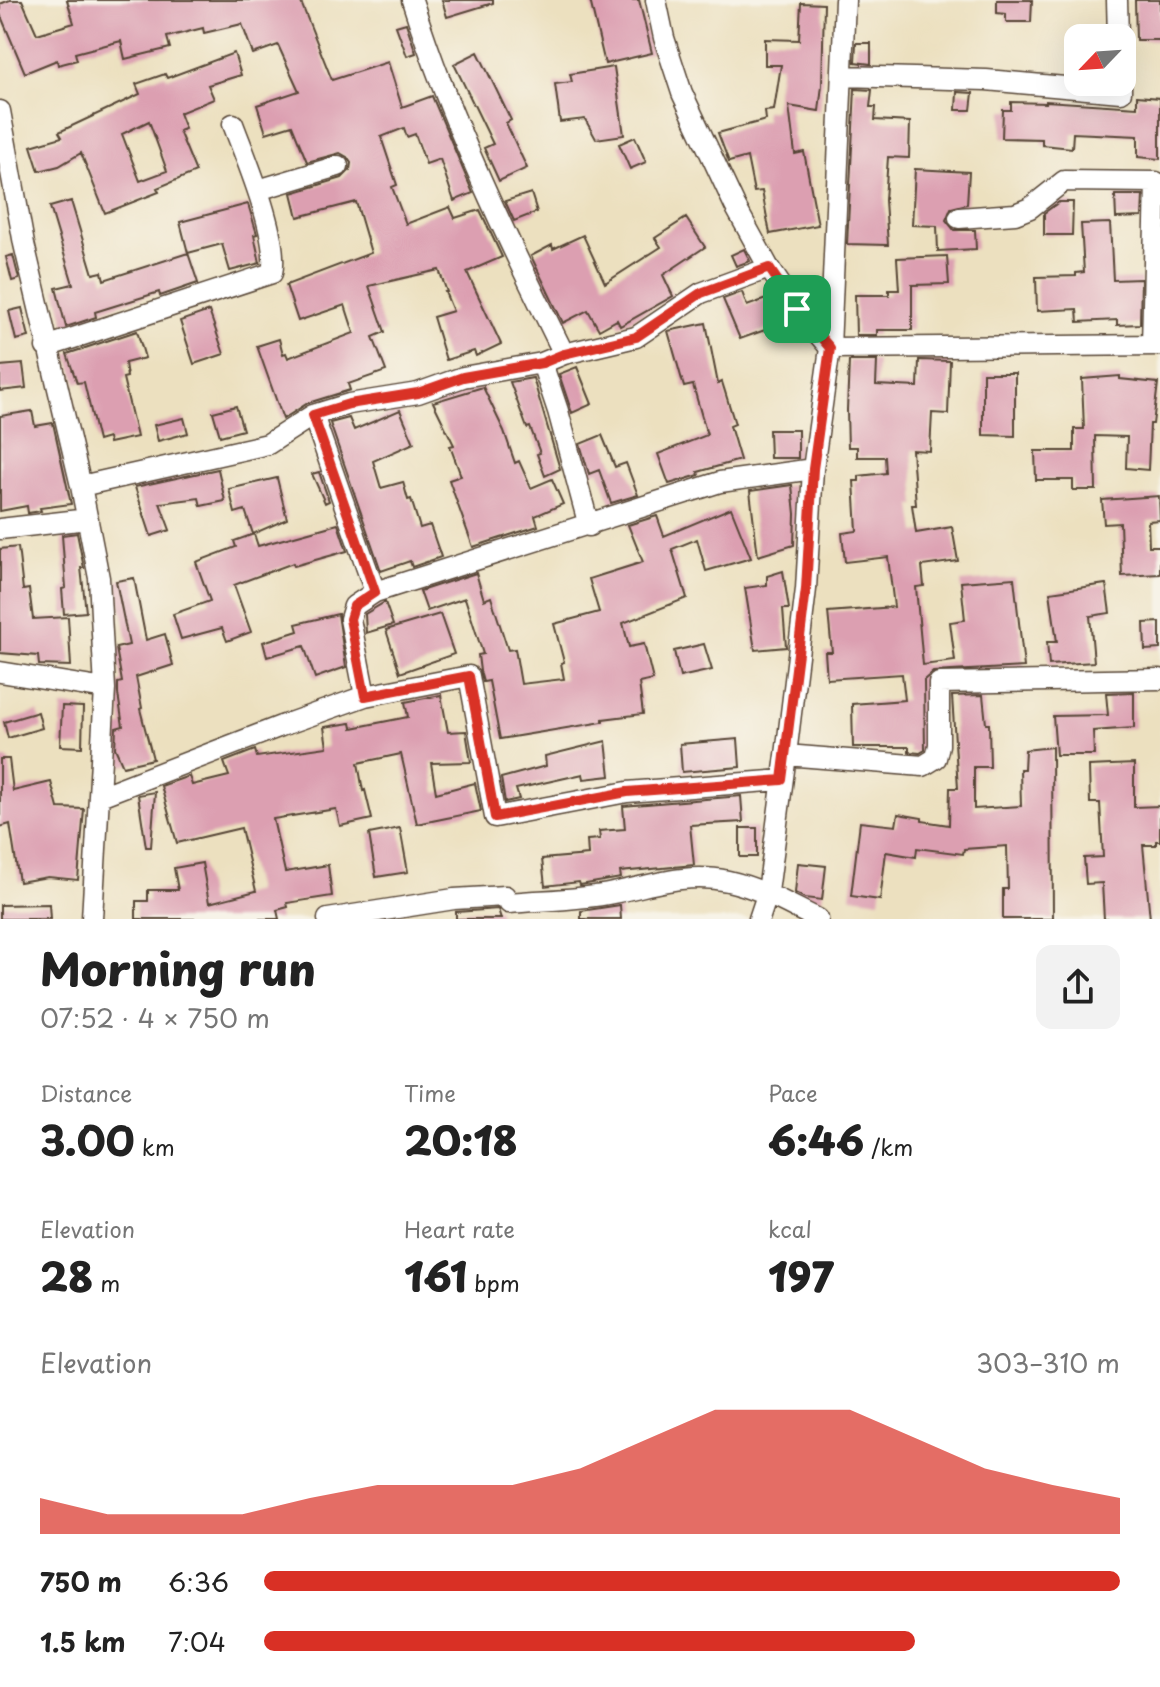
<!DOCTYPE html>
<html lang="en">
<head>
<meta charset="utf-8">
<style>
	:root { --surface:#fff; --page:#f2f2f2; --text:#222; --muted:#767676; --accent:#d93025 }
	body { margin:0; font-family:"Playpen Sans",sans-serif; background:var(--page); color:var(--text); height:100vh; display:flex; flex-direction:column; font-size:30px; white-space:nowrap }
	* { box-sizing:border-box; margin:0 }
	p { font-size:26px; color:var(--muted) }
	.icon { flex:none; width:44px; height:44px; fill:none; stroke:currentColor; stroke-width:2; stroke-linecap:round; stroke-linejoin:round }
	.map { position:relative; height:919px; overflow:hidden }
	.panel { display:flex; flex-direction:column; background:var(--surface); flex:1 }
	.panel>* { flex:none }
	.needle { width:52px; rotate:245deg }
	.controls { position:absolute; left:1064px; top:24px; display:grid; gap:16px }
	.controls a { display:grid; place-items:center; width:72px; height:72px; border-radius:16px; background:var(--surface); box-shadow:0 8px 32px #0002; font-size:40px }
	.pin { position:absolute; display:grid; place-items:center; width:68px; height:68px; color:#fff; margin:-34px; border-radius:16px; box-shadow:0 4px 12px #0006 }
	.round { display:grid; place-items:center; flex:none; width:84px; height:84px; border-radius:16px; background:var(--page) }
	.overview { display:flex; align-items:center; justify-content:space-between; height:136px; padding:0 40px }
	h1 { font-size:44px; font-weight:800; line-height:60px }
	.figures { display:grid; grid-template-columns:repeat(3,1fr); gap:12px; height:136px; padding:8px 40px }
	.figures div { display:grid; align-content:center }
	.figures b { font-size:40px; font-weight:800 }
	.figures small { font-size:22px; font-weight:400 }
	.figures p { font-size:22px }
	.chart { height:224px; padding:16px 40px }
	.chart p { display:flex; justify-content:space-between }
	.chart svg { width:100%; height:144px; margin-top:8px; fill:var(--accent); opacity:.7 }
	ul { padding:0 40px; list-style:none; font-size:26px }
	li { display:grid; grid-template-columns:128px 96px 1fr; align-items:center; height:60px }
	li i { height:20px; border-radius:10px; background:var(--accent) }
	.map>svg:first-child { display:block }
	.building { fill:#dc9fb1; fill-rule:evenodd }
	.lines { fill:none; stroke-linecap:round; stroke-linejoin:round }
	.minor-casing { stroke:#564536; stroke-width:23 }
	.minor { stroke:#fff; stroke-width:20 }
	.route-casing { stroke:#fff; stroke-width:16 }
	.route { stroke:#d93025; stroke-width:10 }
</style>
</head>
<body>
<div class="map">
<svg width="1160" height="919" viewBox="0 0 1160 919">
	<rect width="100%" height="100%" fill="#f7f3e8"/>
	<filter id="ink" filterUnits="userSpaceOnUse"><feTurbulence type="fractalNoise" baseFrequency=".0125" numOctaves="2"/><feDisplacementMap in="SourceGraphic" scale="16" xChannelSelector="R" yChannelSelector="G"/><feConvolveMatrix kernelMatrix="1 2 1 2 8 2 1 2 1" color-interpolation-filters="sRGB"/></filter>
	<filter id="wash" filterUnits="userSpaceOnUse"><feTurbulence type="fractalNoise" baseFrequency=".006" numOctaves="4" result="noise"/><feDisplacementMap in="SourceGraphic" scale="32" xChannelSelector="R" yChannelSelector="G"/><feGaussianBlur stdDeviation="1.8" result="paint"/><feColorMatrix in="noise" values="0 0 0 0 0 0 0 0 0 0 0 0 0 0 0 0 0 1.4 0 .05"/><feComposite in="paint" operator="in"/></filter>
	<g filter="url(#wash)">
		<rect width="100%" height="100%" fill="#ece0bf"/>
		<g id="blocks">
			<path class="building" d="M10,0H22L37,34L74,23L67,0H300L332,80L388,62L402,107L432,96L473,193L454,201L440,159L426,164L415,134L407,137L404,128L381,137L397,185L392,187L406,224L450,207L455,218L480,210L502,257L467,272L501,344L476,356L474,351L446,360L433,317L453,311L445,292H447L439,270L369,286L385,332L373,337L386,371L348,384L350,390L308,403L283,419L257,346L279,339L283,354L286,353L288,358L354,333L345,305L298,321L286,285L371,253L356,202L298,217L292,193L342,178L350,170L351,163L347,157L340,153L307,162L292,125L266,133L257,105L299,91L278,45L253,54L242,24L204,33L203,28L167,37L170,48L125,59L121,41L75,53L77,60L58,65L57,60L25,73L0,14V4Z
				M442,0H493V3L447,17Z
				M590,0H639L652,53L605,64Z
				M997,0H1032L1031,22H1006V14L997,13Z
				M1135,0H1160V40H1136Z
				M801,3L824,4L822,85L819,111L789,106L795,154L804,152L818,225L770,234L762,191L754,192L747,157L729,162L718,133L766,120L765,111L774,110L781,65H765V39L799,40Z
				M406,23L416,53L407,56L396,26Z
				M856,43H871V64L855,62Z
				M478,52L511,120L506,123L527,168L499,181L484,148L493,144L454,64Z
				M234,53L241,75L208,85L214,99L179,113L185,129L179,131L196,172L157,188L159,192L105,213L81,153L59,166L39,171L31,146L62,137L59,132L140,94L136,84L165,74L167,78ZM149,121L167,171L140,181L122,134Z
				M614,67L624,135L596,139L585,119L560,122L555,84L572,82L570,74Z
				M855,89L872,90L870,107H876L875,120L910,122L909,158L888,157L885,200L888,245L847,244Z
				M957,92L973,93L971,110H956Z
				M1137,96L1160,98V159L1138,157V136L1073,133L1072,148L1042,145V139L1002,138L1003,110H1011V102L1046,103V101L1137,107Z
				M635,137L646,162L630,169L619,144Z
				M915,169L969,172L967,204L951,208L946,220L954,230H975L976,249L938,251L937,226L912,225Z
				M531,193L537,212L514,221L505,201Z
				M1115,195H1143L1142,217L1116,218Z
				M71,201L93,274L102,272L104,280L188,253L198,283L160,296L159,292L95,312L96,317L66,327L56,288L73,284L50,207Z
				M1059,202H1073L1072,235H1044V213Z
				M248,204L257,234L254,235L260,263L230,271L222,244L188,253L180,222Z
				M686,218L705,247L663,275L673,296L620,326L617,320L599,330L588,310L563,323L531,256L552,245L553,249L583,235L605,283L661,247L655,238Z
				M1110,223L1113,280L1141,279L1140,324L1117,325V320L1078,322L1077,309L1037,311L1036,277L1076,276V273L1084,272L1081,224Z
				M744,249L750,261L736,266L731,255Z
				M13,255L19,279L12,281L6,257Z
				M947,256L949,284L912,285V330H877V335H856L855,295H889V290H899L897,258Z
				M742,292L747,306L766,299L776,326L740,339L723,299Z
				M22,308L29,337L16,340L9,311Z
				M209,311L224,354L194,364L180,321Z
				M706,323L718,384L722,382L735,424L730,426L740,460L698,472L699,475L669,484L658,454L707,435L693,385L684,387L668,331Z
				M137,331L145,358L125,363L127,377L123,378L137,437L109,443L108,438L98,441L84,382L77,383L67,354Z
				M919,360L950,361L948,414L932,413L930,451L912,450L916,505H912L916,533L952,527L958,561L922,566L924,586L916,587L923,665L955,661L950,622L965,620L961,582L1014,578L1024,667L933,672L924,680L925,750L920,753L909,752V747H853L852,704L905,700L902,674L827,679L825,652H832L828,612L894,607L888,557L845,562L842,533L857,531L854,481H859V476L886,473L885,457H857V447H848L847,410L849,361H877L876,385L918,387Z
				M23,364L26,388L0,391V366Z
				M577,367L592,404L572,413L559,374Z
				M983,373H1015V436L983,435Z
				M1120,376V379L1158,383L1153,424H1150L1148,470L1126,468L1127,437L1095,436L1096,490H1073V480H1036L1035,451H1074V429H1084L1082,379Z
				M533,378L560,469L545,476L537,454L540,453L530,427L527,428L510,382Z
				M483,387L504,431L515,463L519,461L531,488L552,479L563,504L535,516L538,526L473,547L449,480L461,476L450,446L454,445L433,402Z
				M236,406L243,430L220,436L213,412Z
				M400,410L414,443L373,461L381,488L403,482L408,500L411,499L420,528L430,525L441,557L412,567L410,561L381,571L330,423L349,418L354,430Z
				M32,411L35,426L53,423L71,504L40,508L41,511L28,513L27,506L0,511V416Z
				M184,418L188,433L158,441L154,425Z
				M769,430H798V458H770Z
				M602,435L615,467L626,463L638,495L611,503L599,470L589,474L580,444Z
				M218,469L225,501L201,506L199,498L160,503L170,530L151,536L135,487Z
				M319,472L329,501L325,503L312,474Z
				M277,478L287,519L253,534L245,510L235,513L229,489Z
				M792,485L795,514L794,545L758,556L750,491Z
				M1159,496L1160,520L1148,521L1149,546H1160V574L1122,576L1120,523L1104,524L1102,500Z
				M731,508L751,558L706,571L697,539L672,549L687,598L623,623L629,647L644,644L653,680L639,683L643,714L603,719V722L500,739L489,681L483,682L480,671L478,655L483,654L465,598L427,611L420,591L476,573L484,600L491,597L508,650L515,649L521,684L564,679L561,663L564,662L554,624L599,612L589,579L643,562L628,525L657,516L664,536Z
				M338,524L347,551L294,566L293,563L234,585L251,632L227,641L222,628L181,639L173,614L210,601L196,562L236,547L234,541L254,534L258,546Z
				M77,533L84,568H81L86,612L64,614L62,589L66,588L62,535Z
				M18,547L23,590L29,589L33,619L68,617L71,666L39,665L38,656L0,653V549Z
				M783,571L789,609H783L786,647L755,650L745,588L767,585V576Z
				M134,578L146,640L165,634L173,665L136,677L142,708L140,709L153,759L123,766L115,748L116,728L123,726L118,694V683L122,682L116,648L129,645L116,581Z
				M1106,584L1110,613L1090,616L1094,662L1049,665L1047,642H1057L1050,592Z
				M385,602L393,625L366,633L365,614Z
				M338,614L346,667L315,678L304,646L267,657L263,642L298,631L296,624Z
				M440,614L454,654L400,673L386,630Z
				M1160,622V649L1145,650L1144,623Z
				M704,644L712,670L680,677L674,651Z
				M1134,692V728L1093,731L1094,755H1056L1053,716L1108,715L1106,693Z
				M441,695L448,732L466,731L471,762L431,763L436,793L475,783L481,811L417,824L401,754L358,763L363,791L365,790L372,819L340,826L336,809L273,819L285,872L328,865L332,896L287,903L288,907L277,910L279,919H136V901H148V890H178L174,868L202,863L209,903L256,891L241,828L177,843L161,786L189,776L192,785L229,776L224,762L255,750L257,757L327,747L324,727L351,723L352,728L408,717L405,702Z
				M983,695L986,724H989L990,767H974V809L1021,806L1020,769H1024L1025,750L1052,747L1053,919H1003V889H1008L1007,846L964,849L963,854L917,848L916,857L886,852L880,900L851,896L860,822L896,826L898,814L922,818V821L949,825L950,788H958L952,696Z
				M62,706L83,707L82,747L60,746Z
				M38,712L42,728L8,738L4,722Z
				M738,739L740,767L682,772L680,744Z
				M606,741L610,776L584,779L583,774L516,789L519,799L505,802L501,778L546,766L545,756Z
				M0,759H9L13,791L51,782L58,808L84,809L78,880L48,877L19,882L10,824L0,827Z
				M1134,764V807L1160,806V841H1156V845H1143L1150,919H1104L1102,883L1086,884L1084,858L1103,857L1100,803H1090L1089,766Z
				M155,792L151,847H146L138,795Z
				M741,796L743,822L690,825L694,865L620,872L621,878L586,884L580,885L579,882L545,886L542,859L588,855L587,840L600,839L599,831L625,829L623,806Z
				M400,828L408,872L376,877L369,834Z
				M740,828H757V857H740Z
				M798,863L826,866L822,900L805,898L795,893Z
				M49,904L50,919H0V905Z
				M620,905L621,919H581V911Z
				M498,909L501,919H456V912Z"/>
		</g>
	</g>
	<g filter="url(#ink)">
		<use href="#blocks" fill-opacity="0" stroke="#564536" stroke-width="2"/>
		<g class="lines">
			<g class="minor-casing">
				<path id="minor" d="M412,0C451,123 507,239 564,354
					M656,0L664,38L682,93L735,206L769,268L797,309L830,348L1160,345
					M1117,0L1118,38
					M842,76L986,80L1121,92V82
					M0,111L24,244L81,486L99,578L105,689L92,919
					M258,190L338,166
					M959,218L1015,214L1030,208L1064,181L1156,182L1152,345
					M46,347L272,273C280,238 246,159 233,124
					M542,363L558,411L589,526
					M313,415L375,592L354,606L350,619L365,696
					M81,486L268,444L313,415L349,404L418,393L463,377L542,363L564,354L636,337L701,293L769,268
					M0,529L88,519
					M375,592L720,482L813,469
					M0,672L105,689
					M786,755L923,766L936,758L939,745V683L1160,679
					M100,796L281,726L365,696L469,676L495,817L627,792L782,780
					M328,919L454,899L505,896L509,903C544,900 580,900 613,893C651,885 688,872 728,881C763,889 787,904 818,919
					M759,919L768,892L786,755L806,589L813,469L830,348L845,0"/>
			</g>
			<use href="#minor" class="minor"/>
		</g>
	</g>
	<g class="lines" filter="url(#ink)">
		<g class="route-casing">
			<path id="route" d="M769,268L797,309L830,348L813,469L806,589L782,780L627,792L495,817L469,676L365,696L350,619L354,606L375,592L313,415L349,404L418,393L463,377L542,363L564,354L636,337L701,293Z"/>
		</g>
		<use href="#route" class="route"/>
	</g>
</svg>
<div class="controls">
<a><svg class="needle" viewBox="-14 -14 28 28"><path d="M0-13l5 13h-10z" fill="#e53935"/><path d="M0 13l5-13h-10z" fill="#767676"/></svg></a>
</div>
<div class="pin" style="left:797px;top:309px;background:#1e9e55"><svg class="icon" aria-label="arrive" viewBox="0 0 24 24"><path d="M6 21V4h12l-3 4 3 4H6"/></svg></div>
</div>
<section class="panel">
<div class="overview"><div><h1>Morning run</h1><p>07:52 · 4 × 750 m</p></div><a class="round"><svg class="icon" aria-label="share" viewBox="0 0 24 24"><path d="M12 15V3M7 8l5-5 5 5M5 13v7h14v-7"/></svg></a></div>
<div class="figures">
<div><p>Distance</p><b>3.00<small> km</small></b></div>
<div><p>Time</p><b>20:18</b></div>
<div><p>Pace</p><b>6:46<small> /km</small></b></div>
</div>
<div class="figures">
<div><p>Elevation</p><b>28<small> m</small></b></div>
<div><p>Heart rate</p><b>161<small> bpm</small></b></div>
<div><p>kcal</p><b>197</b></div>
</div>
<div class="chart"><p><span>Elevation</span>303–310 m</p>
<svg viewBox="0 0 160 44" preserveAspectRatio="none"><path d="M0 44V33L10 38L20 38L30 38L40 33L50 29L60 29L70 29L80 24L90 15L100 6L110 6L120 6L130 15L140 24L150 29L160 33V44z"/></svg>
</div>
<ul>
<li><b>750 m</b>6:36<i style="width:100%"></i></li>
<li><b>1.5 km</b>7:04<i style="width:76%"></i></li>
</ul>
</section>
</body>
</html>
